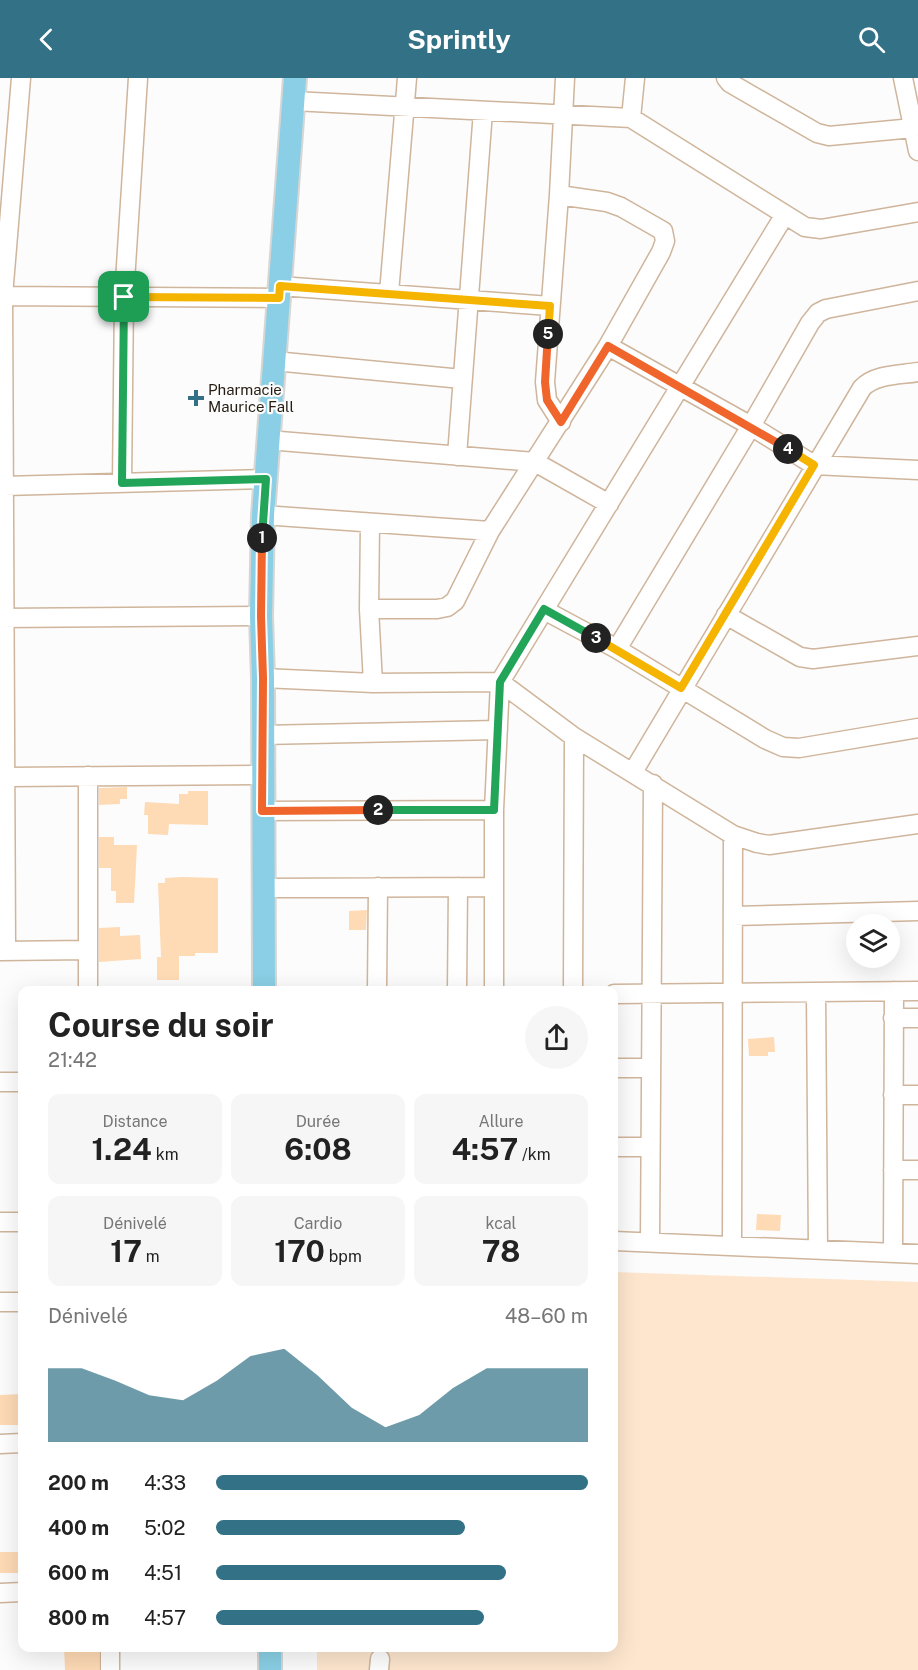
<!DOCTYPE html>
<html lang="fr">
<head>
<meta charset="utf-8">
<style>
	:root { --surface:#fff; --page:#f6f6f6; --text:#222; --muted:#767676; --accent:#327186 }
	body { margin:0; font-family:"Public Sans",sans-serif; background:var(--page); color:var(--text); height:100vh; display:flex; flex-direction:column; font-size:22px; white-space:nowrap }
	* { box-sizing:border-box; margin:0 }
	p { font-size:20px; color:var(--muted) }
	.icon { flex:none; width:33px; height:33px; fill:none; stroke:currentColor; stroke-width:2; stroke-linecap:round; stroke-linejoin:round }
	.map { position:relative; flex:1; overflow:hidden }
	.side { position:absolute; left:18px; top:908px; width:600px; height:666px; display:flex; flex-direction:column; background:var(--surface); border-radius:12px; box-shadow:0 6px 24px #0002 }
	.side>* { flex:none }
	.fabs { position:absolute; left:846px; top:836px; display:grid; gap:12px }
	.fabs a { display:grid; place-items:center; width:54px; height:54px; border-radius:50%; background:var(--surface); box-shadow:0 6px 24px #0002; font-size:30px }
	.pin { position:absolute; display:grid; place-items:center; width:51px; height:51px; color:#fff; margin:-26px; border-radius:12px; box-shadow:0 3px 9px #0006 }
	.km { position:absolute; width:30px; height:30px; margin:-15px; border-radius:50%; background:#222; color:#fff; font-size:16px; line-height:30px; text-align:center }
	.round { display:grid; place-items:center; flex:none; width:63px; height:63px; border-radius:32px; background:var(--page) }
	.overview { display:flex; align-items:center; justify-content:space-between; height:102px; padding:0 30px }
	h1 { font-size:33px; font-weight:700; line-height:45px }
	.stats { display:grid; grid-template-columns:repeat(3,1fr); gap:9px; height:102px; padding:6px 30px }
	.stats div { display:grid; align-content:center; border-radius:12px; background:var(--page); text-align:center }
	.stats b { font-size:30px; font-weight:700 }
	.stats small { font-size:16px; font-weight:400 }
	.stats p { font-size:16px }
	.chart { height:168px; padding:12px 30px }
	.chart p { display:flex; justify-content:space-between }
	.chart svg { width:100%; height:108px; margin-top:6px; fill:var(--accent); opacity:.7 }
	ul { padding:0 30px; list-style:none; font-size:20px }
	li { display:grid; grid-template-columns:96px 72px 1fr; align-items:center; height:45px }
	li i { height:15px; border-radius:8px; background:var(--accent) }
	header { display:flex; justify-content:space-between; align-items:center; height:78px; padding:0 30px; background:var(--accent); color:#fff; font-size:27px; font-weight:700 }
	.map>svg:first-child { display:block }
	.green { fill:#fee6ce }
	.building { fill:#fedab5 }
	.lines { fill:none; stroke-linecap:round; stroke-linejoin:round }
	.minor-casing { stroke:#cfb59b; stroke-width:21 }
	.major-casing { stroke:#d8d6d4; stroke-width:26 }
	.minor { stroke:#fff; stroke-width:18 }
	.major { stroke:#8acfe5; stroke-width:22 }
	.split-1-casing { stroke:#fff; stroke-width:12 }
	.split-2-casing { stroke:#fff; stroke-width:12 }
	.split-3-casing { stroke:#fff; stroke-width:12 }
	.split-4-casing { stroke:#fff; stroke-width:12 }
	.split-5-casing { stroke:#fff; stroke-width:12 }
	.split-6-casing { stroke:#fff; stroke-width:12 }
	.split-1 { stroke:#22a559; stroke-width:8 }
	.split-2 { stroke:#f0652b; stroke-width:8 }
	.split-3 { stroke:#22a559; stroke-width:8 }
	.split-4 { stroke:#f5b400; stroke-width:8 }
	.split-5 { stroke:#f0652b; stroke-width:8 }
	.split-6 { stroke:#f5b400; stroke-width:8 }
	.poi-dot { fill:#327186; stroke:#fcfcfc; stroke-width:2 }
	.labels { text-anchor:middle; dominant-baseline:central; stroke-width:4.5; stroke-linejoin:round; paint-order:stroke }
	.poi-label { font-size:15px; fill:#261d12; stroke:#fcfcfc; text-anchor:start }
</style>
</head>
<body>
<header><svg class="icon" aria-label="back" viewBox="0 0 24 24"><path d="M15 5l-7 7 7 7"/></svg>Sprintly<svg class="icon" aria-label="search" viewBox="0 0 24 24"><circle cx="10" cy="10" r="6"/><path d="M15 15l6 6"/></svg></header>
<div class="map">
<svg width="918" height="1592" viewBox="0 0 918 1592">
	<rect width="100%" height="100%" fill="#fcfcfc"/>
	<path class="green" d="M614,1194L918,1204V1592H317V1569H614Z"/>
	<path class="building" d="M127,709V721H120V726L99,727V710Z
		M188,713H208V747L169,746L168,757L148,756V737H144L145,724L179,726V716H188Z
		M99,759H114V767H137L134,825H116V813H111V790H99Z
		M182,799L218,800V875H195V878H179V902H157V879H161L158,805H165V800Z
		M367,832L366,852H349V833Z
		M120,849V858L140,857L141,881L99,884V850Z
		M774,959L775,974H768V978H749L748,961Z
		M757,1136L781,1137L780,1153L756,1152Z
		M22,1316V1347H0V1317Z
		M0,1474H22V1495H0Z
		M64,1569H99V1592H65Z"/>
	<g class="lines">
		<g class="minor-casing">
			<path id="minor" d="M726,0L730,5L817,55L829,58L913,50
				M903,0L918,73
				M293,23L631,40L805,149L821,151L918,134
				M631,40L635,0
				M280,208L550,228
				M389,215L407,0
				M0,218L280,220
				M608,268L751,348L814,387L918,392
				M274,283L462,301
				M561,344L547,322L545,304L559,117L565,0
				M268,362L535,384L609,426
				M457,378L483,33
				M122,405L124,219L138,0
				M4,408L266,401
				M263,437L490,453
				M370,445L369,531L373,605
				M369,531H437L447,529L455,523L490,453L608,268L661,174L665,163L663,153L621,129L607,124L559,117
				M544,532L617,571L765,661L783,669L799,670L918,650
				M726,537L800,579L813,581L918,568
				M0,540L261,538
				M617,571L751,348L810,245L818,235L826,231L918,213
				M263,600L373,605L500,604L574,659L733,757L757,765L769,767L918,746
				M262,657L498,652
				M633,694L862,310C875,296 900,297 918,294
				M88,698V912
				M6,699L262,697
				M262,733L494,732
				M263,810L494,809
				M733,838L918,833
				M6,872L3,218L21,0
				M0,873L88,872
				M377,912L378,809
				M457,912L458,809
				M494,912V732L500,604L784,138
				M573,912L574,659
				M816,914L818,1172
				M614,916L918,913
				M893,940H918
				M614,990H651
				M0,1004H22
				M893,1017H918
				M614,1069H650
				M893,1092H918
				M0,1144H22
				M614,1163L918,1176
				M650,1164L653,706
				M732,1168L733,757
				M893,1175L894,913
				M0,1224H22
				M0,1366L22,1365
				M0,1515L22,1514
				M110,1592V1569
				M379,1592L380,1581"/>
		</g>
		<g class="major-casing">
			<path id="major" d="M264,912L263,600L261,538L263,437L295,0
				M270,1569V1592"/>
		</g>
		<use href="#minor" class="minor"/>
		<use href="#major" class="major"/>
	</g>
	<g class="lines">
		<g class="split-1-casing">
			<path id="split-1" d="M124,219L122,405L266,401L262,460"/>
		</g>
		<g class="split-2-casing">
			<path id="split-2" d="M262,460L261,538L263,600L262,733L378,732"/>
		</g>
		<g class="split-3-casing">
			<path id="split-3" d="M378,732H494L500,604L544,531L596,560"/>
		</g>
		<g class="split-4-casing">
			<path id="split-4" d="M596,560L681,610L814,387L788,371"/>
		</g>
		<g class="split-5-casing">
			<path id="split-5" d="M548,256L545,304L547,322L561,344L608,268L788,371"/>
		</g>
		<g class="split-6-casing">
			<path id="split-6" d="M124,219L279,220L280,208L550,228L548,256"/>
		</g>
		<use href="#split-1" class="split-1"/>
		<use href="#split-2" class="split-2"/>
		<use href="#split-3" class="split-3"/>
		<use href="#split-4" class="split-4"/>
		<use href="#split-5" class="split-5"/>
		<use href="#split-6" class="split-6"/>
	</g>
	<path class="poi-dot" d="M193 311h6v6h6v6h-6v6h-6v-6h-6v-6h6z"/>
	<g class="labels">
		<g class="poi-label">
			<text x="208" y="311">Pharmacie<tspan x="208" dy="17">Maurice Fall</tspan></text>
		</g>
	</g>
</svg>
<div class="fabs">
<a><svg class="icon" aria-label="layers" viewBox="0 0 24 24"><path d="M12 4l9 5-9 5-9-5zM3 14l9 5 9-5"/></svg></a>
</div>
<div class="pin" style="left:124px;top:219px;background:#1e9e55"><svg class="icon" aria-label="arrive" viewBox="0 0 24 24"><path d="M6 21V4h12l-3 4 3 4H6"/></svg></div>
<b class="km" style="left:262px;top:460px">1</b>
<b class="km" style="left:378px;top:732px">2</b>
<b class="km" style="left:596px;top:560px">3</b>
<b class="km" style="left:788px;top:371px">4</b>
<b class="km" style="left:548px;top:256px">5</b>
<section class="side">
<div class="overview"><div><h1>Course du soir</h1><p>21:42</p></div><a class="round"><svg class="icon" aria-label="share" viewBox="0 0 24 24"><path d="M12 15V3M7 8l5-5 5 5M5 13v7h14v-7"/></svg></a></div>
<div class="stats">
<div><p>Distance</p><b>1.24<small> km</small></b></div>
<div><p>Durée</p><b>6:08</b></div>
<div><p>Allure</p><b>4:57<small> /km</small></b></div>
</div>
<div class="stats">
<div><p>Dénivelé</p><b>17<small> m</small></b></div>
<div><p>Cardio</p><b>170<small> bpm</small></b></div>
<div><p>kcal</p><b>78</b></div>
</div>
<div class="chart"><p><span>Dénivelé</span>48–60 m</p>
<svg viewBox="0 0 160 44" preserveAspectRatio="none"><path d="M0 44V14L10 14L20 19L30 25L40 27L50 19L60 9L70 6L80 17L90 30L100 38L110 33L120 22L130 14L140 14L150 14L160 14V44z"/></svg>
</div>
<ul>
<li><b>200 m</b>4:33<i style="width:100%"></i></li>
<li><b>400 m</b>5:02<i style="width:67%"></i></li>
<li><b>600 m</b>4:51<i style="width:78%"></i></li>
<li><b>800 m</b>4:57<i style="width:72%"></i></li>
</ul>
</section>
</div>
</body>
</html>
